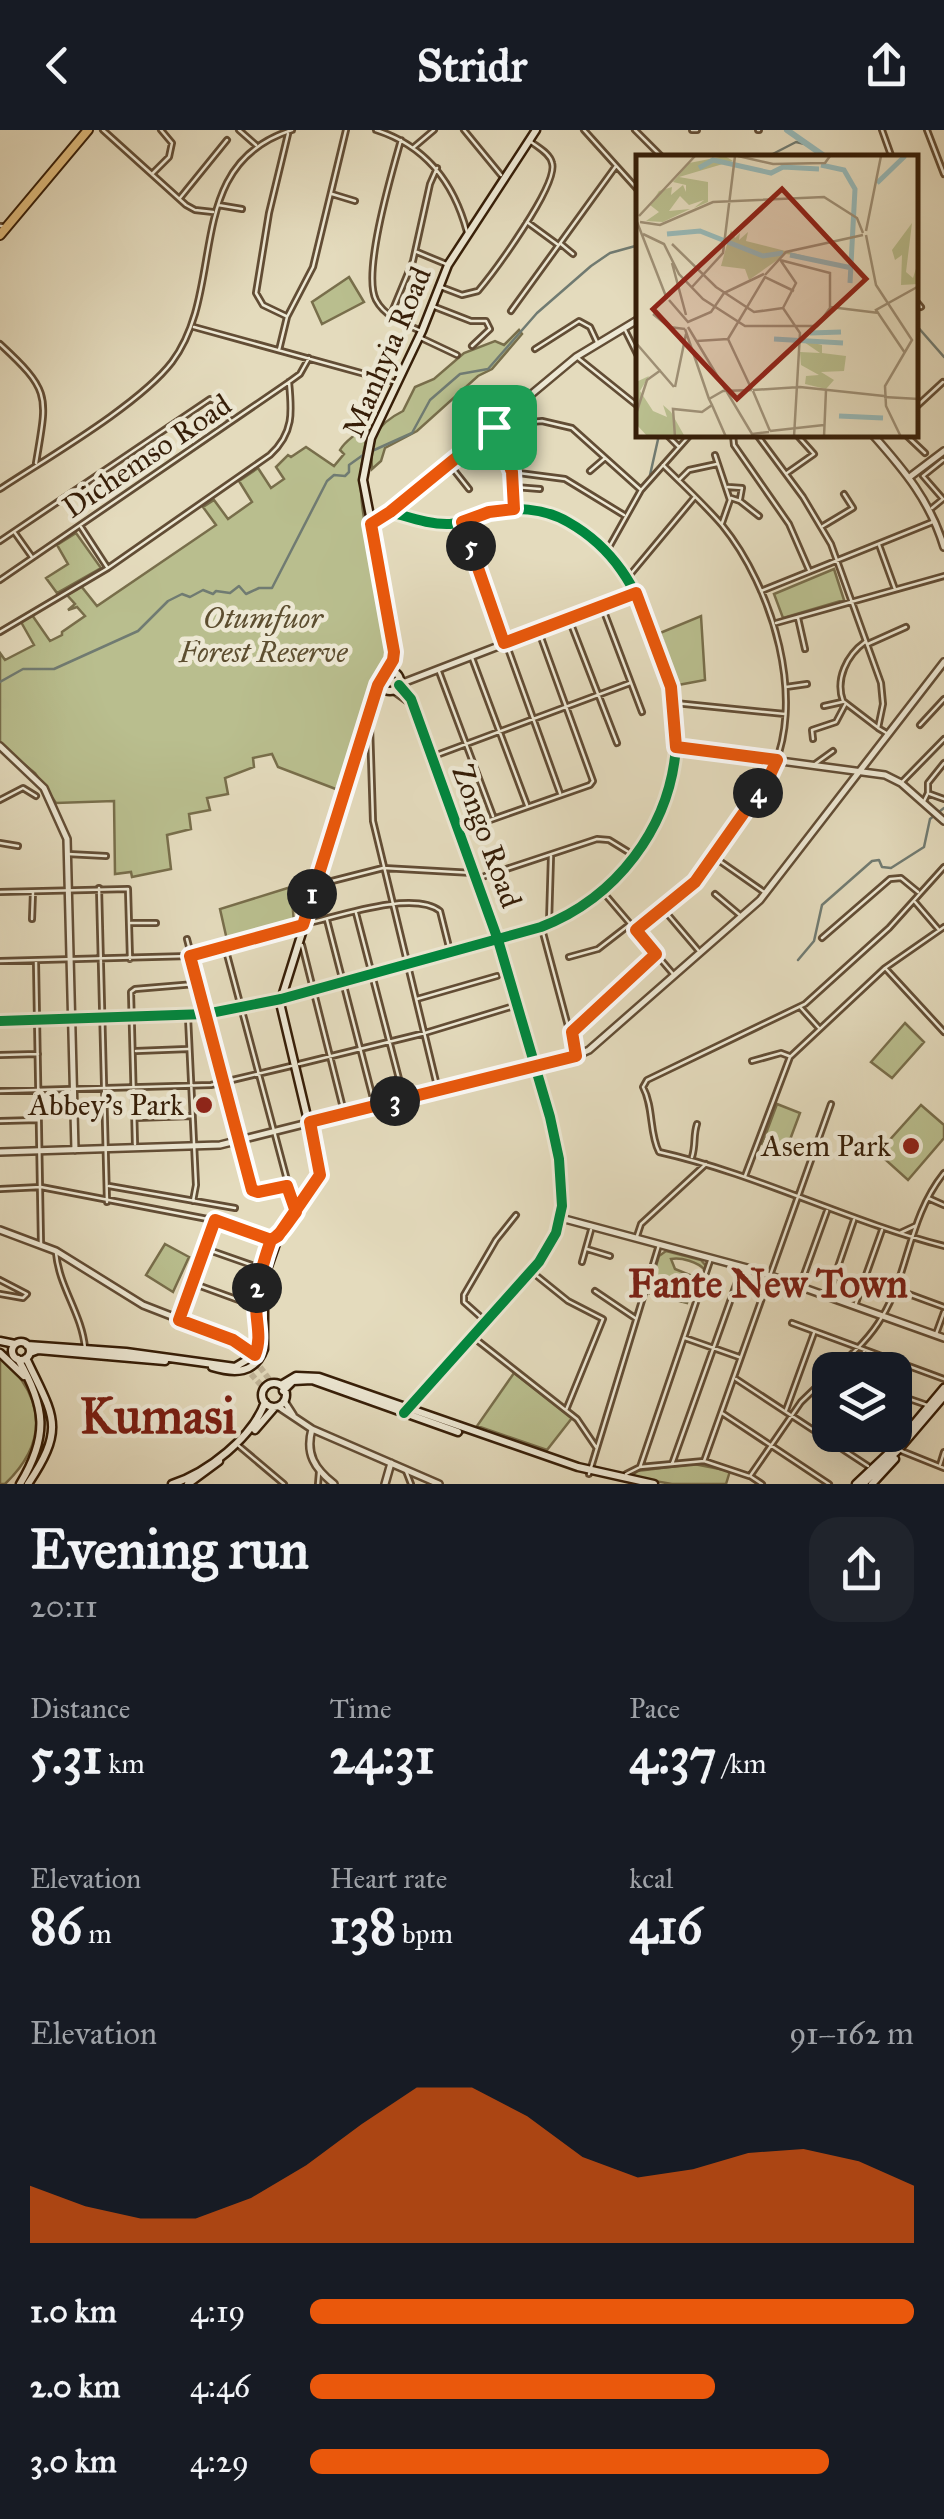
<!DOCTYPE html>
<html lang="en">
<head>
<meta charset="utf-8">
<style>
	:root { --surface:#171b24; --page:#20242c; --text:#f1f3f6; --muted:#9ea1a6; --accent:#ea580c }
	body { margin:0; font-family:"IM FELL Great Primer",serif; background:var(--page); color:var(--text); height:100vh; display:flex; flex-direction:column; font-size:38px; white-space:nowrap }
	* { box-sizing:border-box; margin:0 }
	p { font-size:32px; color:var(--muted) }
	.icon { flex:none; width:55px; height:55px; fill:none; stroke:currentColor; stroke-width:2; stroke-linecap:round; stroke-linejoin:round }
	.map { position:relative; height:1354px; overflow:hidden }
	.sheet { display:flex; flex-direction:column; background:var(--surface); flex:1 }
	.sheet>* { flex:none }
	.buttons { position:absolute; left:812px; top:1222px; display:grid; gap:20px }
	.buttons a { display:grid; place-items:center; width:100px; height:100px; border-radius:20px; background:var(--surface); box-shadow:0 10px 40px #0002; font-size:50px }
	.pin { position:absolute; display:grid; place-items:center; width:85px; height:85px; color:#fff; margin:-42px; border-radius:20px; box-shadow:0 5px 15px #0006 }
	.km { position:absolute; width:50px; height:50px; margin:-25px; border-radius:50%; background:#222; color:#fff; font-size:28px; line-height:50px; text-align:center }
	.round { display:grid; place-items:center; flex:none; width:105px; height:105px; border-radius:30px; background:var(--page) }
	.head { display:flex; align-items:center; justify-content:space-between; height:170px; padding:0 30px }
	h1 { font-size:55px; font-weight:800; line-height:75px }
	.metrics { display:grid; grid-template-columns:repeat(3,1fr); gap:15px; height:170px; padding:10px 30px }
	.metrics div { display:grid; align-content:center }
	.metrics b { font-size:50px; font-weight:800 }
	.metrics small { font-size:28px; font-weight:400 }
	.metrics p { font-size:28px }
	.chart { height:280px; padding:20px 30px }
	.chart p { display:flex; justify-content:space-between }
	.chart svg { width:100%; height:180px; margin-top:10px; fill:var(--accent); opacity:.7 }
	ul { padding:0 30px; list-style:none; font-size:32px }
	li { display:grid; grid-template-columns:160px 120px 1fr; align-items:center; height:75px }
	li i { height:25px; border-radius:12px; background:var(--accent) }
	header { display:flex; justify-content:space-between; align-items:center; height:130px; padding:0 30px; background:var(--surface); font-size:45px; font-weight:800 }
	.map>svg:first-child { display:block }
	.green { fill:#b9be8e; stroke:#786e4b; stroke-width:2.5 }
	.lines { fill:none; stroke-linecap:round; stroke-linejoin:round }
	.stream { stroke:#707b72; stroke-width:2.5 }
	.river { stroke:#97b9b8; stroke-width:6 }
	.secondary-tunnel { stroke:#c1b599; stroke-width:6; stroke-dasharray:6 3; stroke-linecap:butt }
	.minor-casing { stroke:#624d35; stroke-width:8 }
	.tertiary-casing { stroke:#624d35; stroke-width:10 }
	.secondary-casing { stroke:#361e08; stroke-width:11 }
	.trunk-casing { stroke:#361e08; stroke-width:12 }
	.minor { stroke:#ede8d4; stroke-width:2.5 }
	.tertiary { stroke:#ede8d4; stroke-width:5 }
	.secondary { stroke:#ede8d4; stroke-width:6 }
	.trunk { stroke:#e2be7e; stroke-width:8 }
	.cycleway-casing { stroke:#ede8d4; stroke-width:16 }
	.cycleway { stroke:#00873e; stroke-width:10 }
	.route-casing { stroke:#fff; stroke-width:20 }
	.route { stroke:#ea580c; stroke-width:12 }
	.poi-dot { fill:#8f2418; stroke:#ede8d4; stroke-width:4 }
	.labels { text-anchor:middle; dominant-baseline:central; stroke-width:9; stroke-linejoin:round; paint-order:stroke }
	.street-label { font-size:30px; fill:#361e08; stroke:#ede8d4 }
	.park-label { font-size:30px; font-style:italic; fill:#5d4e30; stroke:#ede8d4 }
	.poi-label { font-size:30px; fill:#361e08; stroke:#ede8d4; text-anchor:end }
	.district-label { font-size:40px; font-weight:bold; fill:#7a1f14; stroke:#ede8d4 }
	.town-label { font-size:50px; font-weight:bold; fill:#7a1f14; stroke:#ede8d4 }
	.inset-river { fill:none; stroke:#97b9b8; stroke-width:5 }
	.inset-road { fill:none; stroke:#9e8f75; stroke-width:2.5 }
	.view { fill:#8f2418; fill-opacity:0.15; stroke:#8f2418; stroke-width:5 }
	.inset-edge { fill:none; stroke:#361e08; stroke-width:5 }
</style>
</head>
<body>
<header><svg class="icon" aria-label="back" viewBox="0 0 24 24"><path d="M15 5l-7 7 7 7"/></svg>Stridr<svg class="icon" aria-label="share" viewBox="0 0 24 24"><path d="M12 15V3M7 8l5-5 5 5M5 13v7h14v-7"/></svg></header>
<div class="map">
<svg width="944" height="1354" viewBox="0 0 944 1354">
	<rect width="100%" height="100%" fill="#e4dbbd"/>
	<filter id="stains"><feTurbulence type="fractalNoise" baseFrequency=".002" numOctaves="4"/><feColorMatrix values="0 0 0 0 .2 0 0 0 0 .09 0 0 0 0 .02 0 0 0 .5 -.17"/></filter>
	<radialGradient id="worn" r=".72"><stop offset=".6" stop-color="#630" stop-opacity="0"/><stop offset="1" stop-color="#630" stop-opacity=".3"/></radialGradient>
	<path class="green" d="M349,147L364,172L322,194L312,172Z
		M519,200L522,204L492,239L478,246L417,301L385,318L381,331L372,339C370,309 375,295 403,281L415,257L434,249L464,223L495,211L504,215Z
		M365,294L371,296C342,368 383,442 390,515L388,528L374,549L341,661L278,637L272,624L253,628L254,637L225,648L228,664L207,668L210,680L189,684L191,699L167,705L171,739L132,747L131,742L115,744L114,671L56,673L35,643L0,615V523L5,530L34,515L21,492L32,485L50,511L62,505V502L85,486L77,477L68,480L75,474L67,465L81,456L97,476L216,395L203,377L214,370L228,389L252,372L239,351L258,338L271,358L284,349L276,337L288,325L291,327L306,317L334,336L344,324L340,320C346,309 358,305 365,294Z
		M76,403L101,438L57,463L46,448L68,434L57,415Z
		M834,439L844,470L783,488L774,464Z
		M701,486L705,550L678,555L660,503Z
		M291,757L294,793L227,810L220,779Z
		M905,893L924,912L892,948L871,932Z
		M777,974L800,983L785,1023L762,1014Z
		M921,975L944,995V1008L908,1050L878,1023Z
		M165,1114L189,1127L173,1162L146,1145Z
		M666,1121L701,1130L706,1136L705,1140C698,1132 681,1127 671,1129L675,1139L695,1147L687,1173L648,1163L659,1126Z
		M0,1227C10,1232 15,1240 21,1249C48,1288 37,1323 5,1354H0Z
		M514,1243L572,1288L547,1320L477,1296Z
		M694,1334L730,1341L726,1354H672L631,1347L637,1341Z"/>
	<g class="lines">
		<path class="stream" d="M765,28L796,12L809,15
			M820,28L823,24
			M916,195L944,227
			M372,321L412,303L430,270L460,244L488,239L537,183L591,136L610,123L639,115
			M650,345L659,305
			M0,552L23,539H54L138,501L168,471L182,464L190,467L203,460L213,464L216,461L230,463L239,456L246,464L259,458H272L327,351L334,345L345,346L349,342V335L363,325
			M798,830L814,811L822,775L872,731L879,730L882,737L891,738L924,717L930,689L944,678"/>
		<path class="river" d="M787,0L827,28"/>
		<path class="secondary-tunnel" d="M260,1237L269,1249
			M251,1244L261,1255"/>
		<g class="minor-casing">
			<path id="minor" d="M103,0L186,75L195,80L213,82
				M239,0L256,15
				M376,0C426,16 454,53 467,102
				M464,0L501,45
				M584,0L639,61
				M635,0L663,28
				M692,0H697
				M758,0H759
				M882,0L892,28
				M927,0L944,44
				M401,10C392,42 362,143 376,170C385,187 405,194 421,201
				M414,17L434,0
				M153,43L169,27L172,13L161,0
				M332,64L355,71
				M180,68L227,10
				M218,75L242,79
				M527,92L557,114
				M0,96H2
				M561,114L573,124
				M417,122L446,134
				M441,157L462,165L478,161C494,142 559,54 552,33C550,23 537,17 530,11
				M916,171L921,177
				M435,177L471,191H486L490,199L472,216
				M511,181L616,36
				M391,184L413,131L430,54L437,38
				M286,186L263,175L256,163L269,83L288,4
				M194,197L394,252
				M624,198L638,226
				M421,208L457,225
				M0,214C52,262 47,266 36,333
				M535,219L579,191L590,197L597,212
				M279,220L287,187L313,137L346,0
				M578,228L639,277
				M916,277L943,252
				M498,295L542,291L572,298L641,360
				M494,299L511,342L515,378
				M667,305L679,317
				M733,305L734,315L789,394L809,440
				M757,305L803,367L831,414L881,553L883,574L878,598L888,604
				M906,305L925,323
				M715,325L730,370L722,393
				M450,335L469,359
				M590,341L604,329
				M511,342L565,349L624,385
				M787,343L814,324L797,305
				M680,349L689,340L717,334
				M515,357L540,359
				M728,357L742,358L740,369
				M0,359C47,328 139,275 172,232C228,157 181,35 292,0
				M731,368L740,371L759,386
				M932,378L943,369L923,346L943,330
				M462,393L504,513
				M823,396L853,378L844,364
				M81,397L107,437
				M15,403L32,427
				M0,411L210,269L218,272L231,291
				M879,415L895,459
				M608,419L641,360L690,305
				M629,446L694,368
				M0,450L289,252L300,244L309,228
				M761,461L935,391
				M603,479L642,582
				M798,488L805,519
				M569,489L617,613
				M776,493L944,446
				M0,502L108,438L270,325C294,303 292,282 289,252
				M865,512C847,525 835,549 843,571L877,597
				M868,514L906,497
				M507,516L560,663
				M472,528L527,675
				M438,539L493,686
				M786,557L807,554
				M675,573L785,584
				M824,576L842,572
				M920,595L944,569
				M370,596L373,691L438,960
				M813,609L812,600L836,592L845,575
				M434,626L630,553
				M815,634L833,621
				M902,652L944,609
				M930,664L944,669
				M0,670L23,658L36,666
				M924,671L928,663V653L944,633
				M459,701L590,655L593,651L539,502
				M0,713L18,716
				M68,724L106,726
				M714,727L764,762
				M944,737L889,798L805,874L647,950L643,957C654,978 649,1003 659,1022C757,1044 847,1091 944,1116
				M479,748L597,709L609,710L635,726
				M332,751L383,738L473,743
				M99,758L107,1072
				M0,762L128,759L130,829
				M603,762L674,845
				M715,764L741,786
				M915,772L939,800
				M664,780L698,820
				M356,783L404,968
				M32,789L33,762
				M327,790L375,976
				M131,793H156
				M309,793C339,786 414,760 440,781L450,821
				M549,793L551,726
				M542,799L576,926
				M636,800L695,752L769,647C809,573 772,456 722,395C704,374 683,355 663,335
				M822,808L890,749L901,748L918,762
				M187,809L252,1059L259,1062L287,1056
				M302,815L344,982
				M225,817L295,1080
				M569,827L598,819L629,795
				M0,831L190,826L301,795
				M36,832L41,1114
				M886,839L944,902
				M417,869L497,846
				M801,878L819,898
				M188,887L196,1055L193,1071
				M573,901L656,824
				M136,921L188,919
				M0,925L38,924
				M752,931L781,923L789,926
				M299,934L425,903L517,875
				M0,961L211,955L291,936
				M136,988L192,986
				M0,991L38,990
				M135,1014L131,862L135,859L195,854
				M692,1027C696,1014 693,1006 697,994
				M745,1046L790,927L885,838L944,797
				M109,1056L235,1078
				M0,1059L41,1057L218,1091L267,1109
				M928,1068L944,1075
				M900,1103L915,1096
				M637,1106L641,1094L706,1034
				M206,1119L260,1138
				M587,1119L610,1126
				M56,1123C59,1157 82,1184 85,1218
				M582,1132L591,1100
				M532,1142L568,1171L603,1189L566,1280
				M0,1150L27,1164L23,1168L0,1164
				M192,1153L255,1176
				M801,1153L827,1081
				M895,1159L944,1177
				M595,1161L635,1188
				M829,1163L854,1090
				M856,1173L882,1100
				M179,1188L214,1092
				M483,1189L464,1172V1165L496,1110L516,1085
				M792,1193L944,1249
				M936,1204L944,1182
				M473,1207L577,1289L596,1317
				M685,1208L739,1227
				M835,1240C852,1224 870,1208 882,1187C909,1143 908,1088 944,1043
				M858,1240L864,1222
				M736,1249L868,1336
				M895,1264L927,1275
				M786,1280L814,1203
				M722,1283L829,1354
				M823,1304L830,1293
				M886,1305L897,1313
				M239,1316L284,1354
				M899,1320L944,1338
				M704,1331L831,974
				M672,1334L742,1138
				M940,1335L944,1322
				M640,1337L710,1131
				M406,1341L411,1354
				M589,1344L659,1115
				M626,1344L640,1337L704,1331L749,1346
				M318,1354L319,1342
				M762,1354L750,1346L801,1272L830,1244"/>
		</g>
		<g class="tertiary-casing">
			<path id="tertiary" d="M873,305C905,341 930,371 944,417
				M911,346L944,321
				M372,393L390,382L576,227L639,189
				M400,554L636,463
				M399,555L411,569L498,810L517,875L550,987L559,1029L562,1076L556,1103L539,1132L408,1277
				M393,560L411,573
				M0,616L44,658L67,709L75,1020
				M676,617L885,645L901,653L944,691
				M0,891L206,884L281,869L541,797C616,768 670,698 676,617C679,578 665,541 653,505C636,457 614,418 568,392C544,378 513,376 487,383C474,387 463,393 450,394C430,395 409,387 390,382
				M0,1022L220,1015L576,926L589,920L760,770L944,532
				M561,1088L751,1139L944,1208
				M0,1100L56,1121L143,1175L233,1210L255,1225
				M284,1271L293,1285
				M279,1277L312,1299L439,1354
				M312,1299C305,1324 315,1339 334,1354
				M385,1354L391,1333"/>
		</g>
		<g class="secondary-casing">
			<path id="secondary" d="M380 551a10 10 0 1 1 20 0a10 10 0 1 1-20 0Z
				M385,543L393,530L392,500L363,350L371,308L422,201L448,135L536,0
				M0,1211L15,1214
				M12 1221a9 9 0 1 1 18 0a9 9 0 1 1-18 0Z
				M27,1215L126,1222L235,1237L255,1225C262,1208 256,1193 256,1175C256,1152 263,1131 271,1110L278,1107L315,1056L320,1041L280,873L382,547
				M0,1223L24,1246
				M30,1223L38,1220L165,1231
				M26,1228C53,1286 67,1296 28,1354
				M18,1229C46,1277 49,1306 20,1354
				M212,1237C235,1244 255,1244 264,1219V1148L278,1108
				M262 1265a12 12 0 1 1 24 0a12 12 0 1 1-24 0Z
				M281,1255L296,1246L319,1247L578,1337L654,1354
				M283,1261L293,1251L312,1250L458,1302
				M255,1300L274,1278
				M172,1354C207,1343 253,1307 265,1272
				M188,1354L219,1331
				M856,1354L893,1319L944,1258
				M863,1354L898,1320L944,1266
				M872,1354L895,1329"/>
		</g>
		<g class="trunk-casing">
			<path id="trunk" d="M0,105L88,0"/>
		</g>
		<use href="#minor" class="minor"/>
		<use href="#tertiary" class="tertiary"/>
		<use href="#secondary" class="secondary"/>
		<use href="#trunk" class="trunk"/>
		<g class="cycleway-casing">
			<path id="cycleway" d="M399,555L411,569L498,810L550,987L559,1029L562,1076L556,1103L539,1132L404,1283
				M0,891L206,884L281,869L541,797C616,768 670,698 676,617C679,578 665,541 653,505C636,457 614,418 568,392C544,378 513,376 487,383C474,387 463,393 450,394C430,395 409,387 390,382"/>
		</g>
		<use href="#cycleway" class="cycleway"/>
	</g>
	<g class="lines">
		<g class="route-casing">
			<path id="route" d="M494,297L390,382L371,394L394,522L393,530L378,555L303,795L190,826L252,1060L258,1062L287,1056L296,1082C288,1092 282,1104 271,1110C263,1132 257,1152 256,1175C256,1193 262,1208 255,1225L233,1210L179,1190L215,1090L271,1110L278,1106L320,1045L310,992L576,926L572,902L656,824L636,800L695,752L769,647L777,630L676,617L671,557L636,463L504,513L462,392L489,382L514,379L512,342L494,297"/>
		</g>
		<use href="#route" class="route"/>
	</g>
	<g class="poi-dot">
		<circle cx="204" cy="975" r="10"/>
		<circle cx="911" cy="1016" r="10"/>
	</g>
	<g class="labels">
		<g class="street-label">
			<text transform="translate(387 222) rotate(-67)">Manhyia Road</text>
			<text transform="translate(147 326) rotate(-34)">Dichemso Road</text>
			<text transform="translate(487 706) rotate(70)">Zongo Road</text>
		</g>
		<g class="park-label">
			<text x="263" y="488">Otumfuor<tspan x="263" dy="34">Forest Reserve</tspan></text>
		</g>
		<g class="poi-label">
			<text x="184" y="975">Abbey's Park</text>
			<text x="891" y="1016">Asem Park</text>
		</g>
		<g class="district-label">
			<text x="768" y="1153">Fante New Town</text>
		</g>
		<g class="town-label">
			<text x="158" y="1286">Kumasi</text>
		</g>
	</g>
	<g transform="translate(636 25)">
		<rect width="282" height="282" fill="#e4dbbd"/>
		<path d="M89,1L97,6L43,22L72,27V47L58,53L68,45L53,50L44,41L33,56L54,54L27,67L10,66L23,57L14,50L23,36L36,32L35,40L47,30L50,37V30L37,27L53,8ZM276,68L270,117L277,123L282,107V129L265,130L266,100L259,105L256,95ZM95,75L99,83L104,78L103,85L112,77L110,86L173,102L150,99L113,125L109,114L85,111ZM165,185L186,190V198L210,201L208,216L185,217L198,225L190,234L169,229L170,221L183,220L165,210L164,197L184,198ZM13,221L4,236L17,256L31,262L27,250L35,257L49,282H12L0,269V227Z" fill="#b9be8e"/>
		<path class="inset-river" d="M185,10L208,15L219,34L214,128M63,13L77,5L135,18L147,12L183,14M241,28L269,1M31,79L64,76L127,101L147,98M154,100L216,113M174,178L205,177M138,184L207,188M203,261L247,263"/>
		<path class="inset-road" d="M102,1L137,9L189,8L194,1M3,61L59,1M1,67L31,144M4,67L24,70L77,47L188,42L221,63L227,78M230,76L245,1M7,79L28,89L43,119L67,144L109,171H181L194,153V118L144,105M230,80L240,130L276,185L249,231L250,251L265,282M36,89L80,132L118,157L147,153M145,106L160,128L147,153M36,108L50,160M129,120L150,97L227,80M56,132L87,98L99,1M33,145L52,167L75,157L88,138L128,119M194,152L243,158M147,153L164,178L158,282M17,159L33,172L49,174M52,172L116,279L133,277M49,174L73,244M92,184L129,122L158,136M92,184L116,235M61,186L92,184M0,188L38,232M269,198L240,155L283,131M39,232L50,179M117,235L164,232L248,241M117,236L134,276M248,242L283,244M73,244L87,236L116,235M76,250L90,282M0,259L11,225L25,215M134,276L188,270M39,282L37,254L66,257L76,250L73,244M188,282L190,235"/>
		<path class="view" d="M146,34L230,124L101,244L17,154Z"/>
		<rect width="282" height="282" class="inset-edge"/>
	</g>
	<rect width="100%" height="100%" filter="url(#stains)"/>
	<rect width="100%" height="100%" fill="url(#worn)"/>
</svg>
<div class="buttons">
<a><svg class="icon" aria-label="layers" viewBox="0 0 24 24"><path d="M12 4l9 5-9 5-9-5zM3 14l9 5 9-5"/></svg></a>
</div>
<div class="pin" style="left:494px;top:297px;background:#1e9e55"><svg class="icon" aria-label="arrive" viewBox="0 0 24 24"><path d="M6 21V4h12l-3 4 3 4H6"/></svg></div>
<b class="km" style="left:312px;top:764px">1</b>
<b class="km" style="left:257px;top:1158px">2</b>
<b class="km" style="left:395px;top:971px">3</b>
<b class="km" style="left:758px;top:663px">4</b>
<b class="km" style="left:471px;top:416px">5</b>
</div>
<section class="sheet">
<div class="head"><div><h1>Evening run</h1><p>20:11</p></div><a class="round"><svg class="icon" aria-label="share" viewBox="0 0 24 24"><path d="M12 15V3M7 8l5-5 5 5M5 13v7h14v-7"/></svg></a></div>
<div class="metrics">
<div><p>Distance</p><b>5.31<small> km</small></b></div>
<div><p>Time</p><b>24:31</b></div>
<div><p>Pace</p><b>4:37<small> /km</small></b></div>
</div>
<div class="metrics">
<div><p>Elevation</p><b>86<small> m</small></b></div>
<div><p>Heart rate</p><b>138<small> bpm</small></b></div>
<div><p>kcal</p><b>416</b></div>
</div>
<div class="chart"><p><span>Elevation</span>91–162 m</p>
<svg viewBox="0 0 160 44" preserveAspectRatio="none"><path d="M0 44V30L10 35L20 38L30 38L40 33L50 25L60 15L70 6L80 6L90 13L100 23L110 28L120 26L130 22L140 21L150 24L160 30V44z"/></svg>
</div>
<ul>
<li><b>1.0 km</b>4:19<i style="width:100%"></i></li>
<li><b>2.0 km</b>4:46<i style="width:67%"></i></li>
<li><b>3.0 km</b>4:29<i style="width:86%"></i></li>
</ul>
</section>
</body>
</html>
